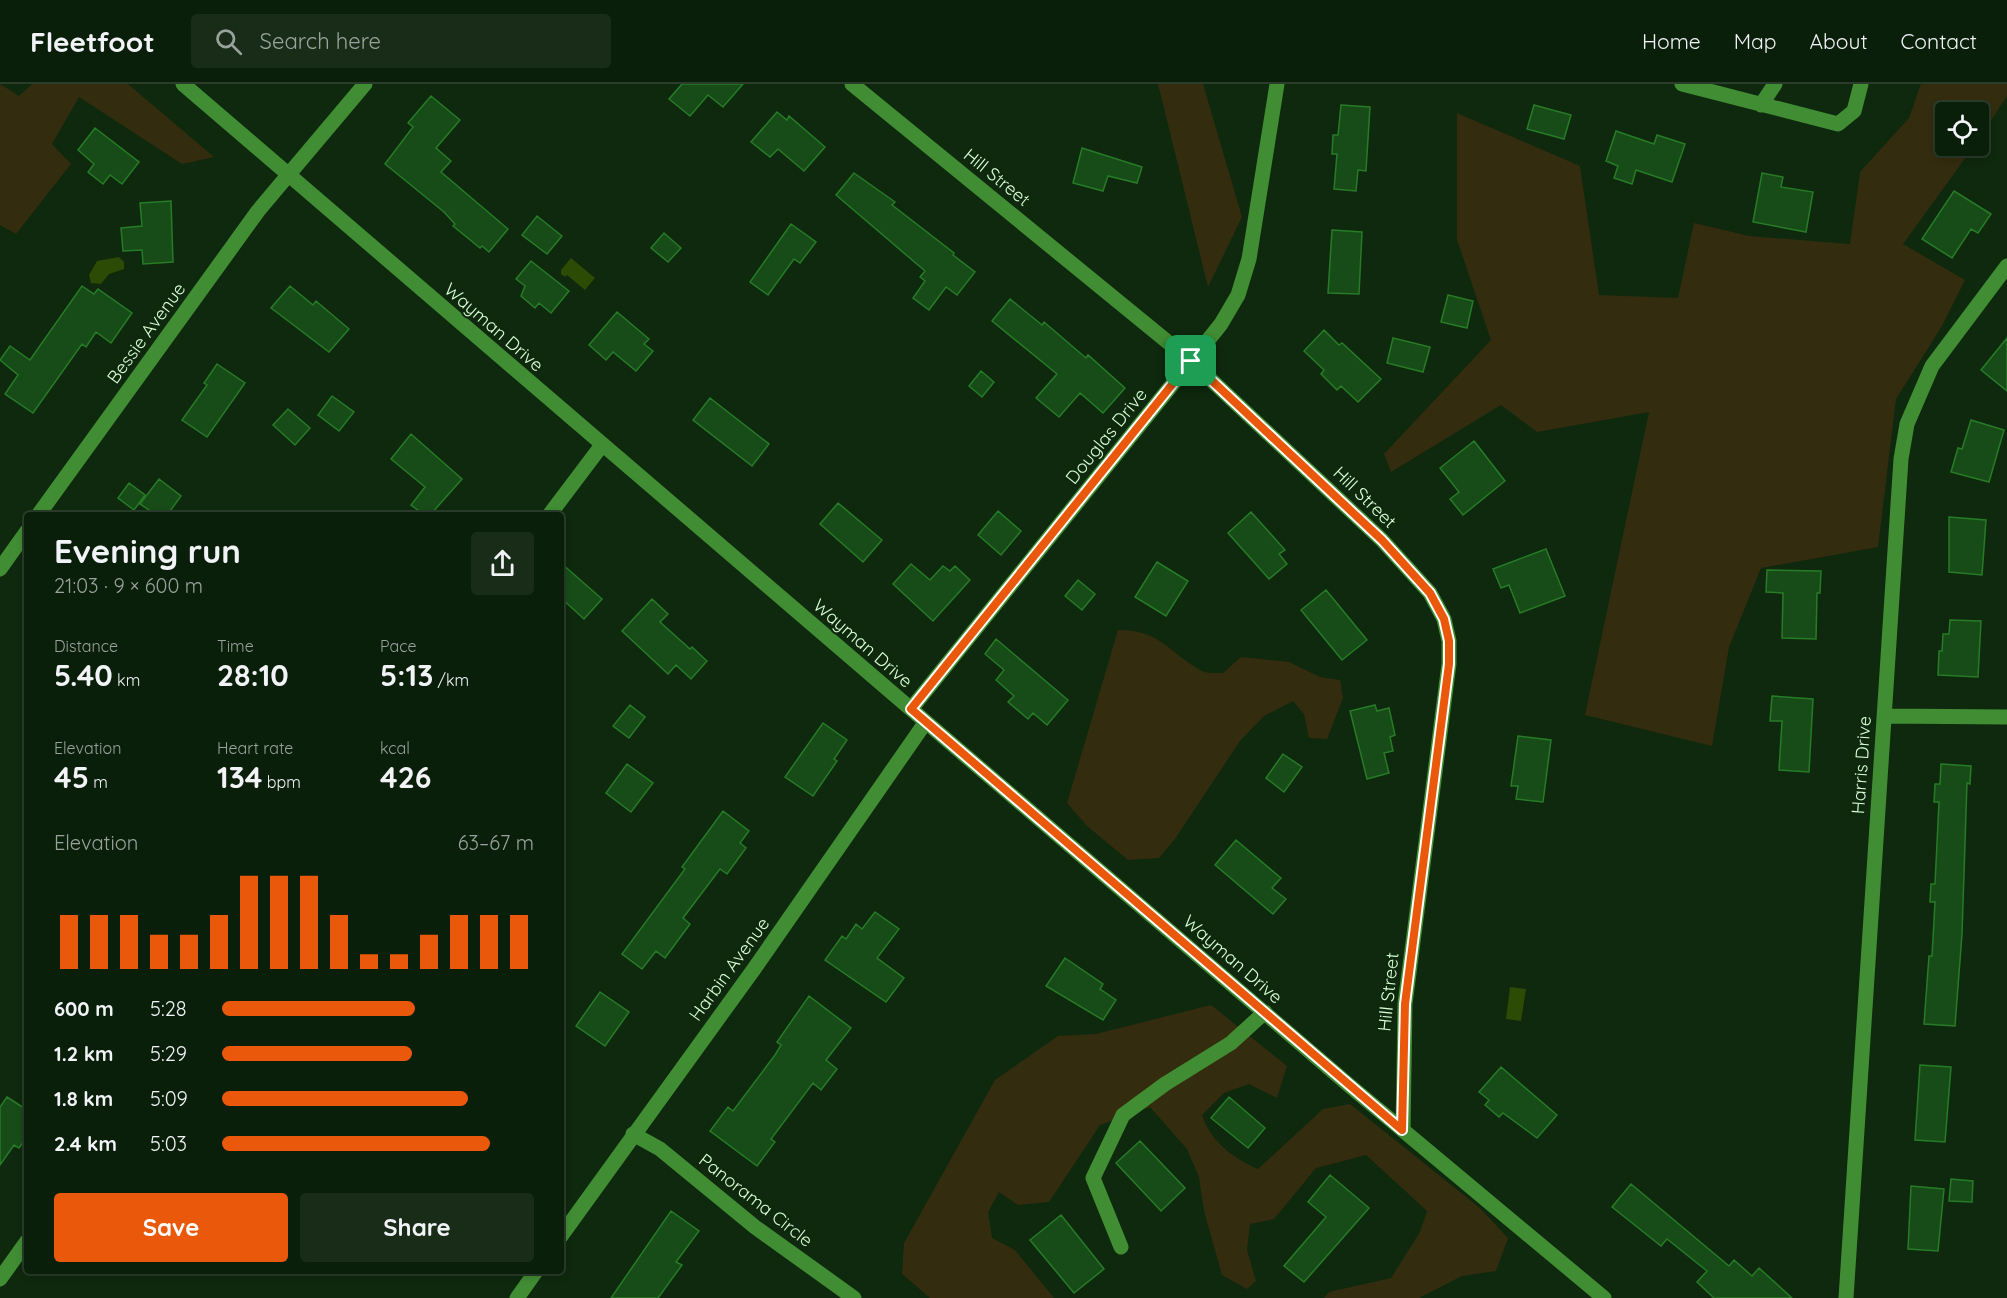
<!DOCTYPE html>
<html lang="en">
<head>
<meta charset="utf-8">
<style>
	:root { --surface:#0a1f0a; --page:#182c18; --text:#f1f3f6; --muted:#99a29c; --line:#2a3d2b; --accent:#ea580c }
	body { margin:0; font-family:Quicksand,sans-serif; background:var(--page); color:var(--text); height:100vh; display:flex; flex-direction:column; font-size:22px; white-space:nowrap }
	* { box-sizing:border-box; margin:0 }
	p { font-size:20px; color:var(--muted) }
	.icon { flex:none; width:33px; height:33px; fill:none; stroke:currentColor; stroke-width:2; stroke-linecap:round; stroke-linejoin:round }
	.map { position:relative; flex:1; overflow:hidden }
	.side { position:absolute; left:24px; top:428px; width:540px; height:762px; display:flex; flex-direction:column; background:var(--surface); border-radius:6px; box-shadow:0 3px 9px #0003,0 0 0 2px var(--line) }
	.side>* { flex:none }
	.controls { position:absolute; left:1935px; top:18px; display:grid; gap:12px }
	.controls a { display:grid; place-items:center; width:54px; height:54px; border-radius:6px; background:var(--surface); box-shadow:0 3px 9px #0003,0 0 0 2px var(--line); font-size:30px }
	.pin { position:absolute; display:grid; place-items:center; width:51px; height:51px; color:#fff; margin:-26px; border-radius:12px; box-shadow:0 3px 9px #0006 }
	.round { display:grid; place-items:center; flex:none; width:63px; height:63px; border-radius:6px; background:var(--page) }
	.overview { display:flex; align-items:center; justify-content:space-between; height:102px; padding:0 30px }
	h1 { font-size:33px; font-weight:700; line-height:45px }
	.figures { display:grid; grid-template-columns:repeat(3,1fr); gap:9px; height:102px; padding:6px 30px }
	.figures div { display:grid; align-content:center }
	.figures b { font-size:30px; font-weight:700 }
	.figures small { font-size:16px; font-weight:400 }
	.figures p { font-size:16px }
	.chart { height:168px; padding:12px 30px }
	.chart p { display:flex; justify-content:space-between }
	.chart svg { width:100%; height:108px; margin-top:6px; stroke:var(--accent); stroke-width:6 }
	.action { display:flex; gap:12px; margin-top:auto; padding:12px 30px }
	.action a { flex:1; height:69px; border-radius:6px; background:var(--accent); color:#fff; font-size:24px; font-weight:700; line-height:69px; text-align:center }
	.action a+a { background:var(--page); color:var(--text) }
	ul { padding:0 30px; list-style:none; font-size:20px }
	li { display:grid; grid-template-columns:96px 72px 1fr; align-items:center; height:45px }
	li i { height:15px; border-radius:8px; background:var(--accent) }
	header { display:flex; align-items:center; gap:36px; box-sizing:border-box; height:84px; padding:0 30px; background:var(--surface); border-bottom:2px solid var(--line) }
	header strong { font-size:28px }
	nav { display:flex; gap:33px; margin-inline-start:auto; font-size:21px }
	.search { width:420px; height:54px; background:var(--page); display:flex; align-items:center; gap:15px; box-sizing:border-box; padding:0 21px; border-radius:6px; color:var(--muted); font-size:22px }
	.map>svg:first-child { display:block }
	.green { fill:#342c0f }
	.water { fill:#2c4b05 }
	.building { fill:#174c18; stroke:#277b27; stroke-width:1.5 }
	.lines { fill:none; stroke-linecap:round; stroke-linejoin:round }
	.minor { stroke:#418d33; stroke-width:15 }
	.route-casing { stroke:#fff; stroke-width:12 }
	.route { stroke:#ea580c; stroke-width:8 }
	.labels { text-anchor:middle; dominant-baseline:central; stroke-width:4.5; stroke-linejoin:round; paint-order:stroke }
	.street-label { font-size:18px; fill:#d9ffd6; stroke:#0e290d }
</style>
</head>
<body>
<header>
<strong>Fleetfoot</strong>
<div class="search"><svg class="icon" aria-label="search" viewBox="0 0 24 24"><circle cx="10" cy="10" r="6"/><path d="M15 15l6 6"/></svg>Search here</div>
<nav><a>Home</a><a>Map</a><a>About</a><a>Contact</a></nav>
</header>
<div class="map">
<svg width="2007" height="1214" viewBox="0 0 2007 1214">
	<rect width="100%" height="100%" fill="#0e290d"/>
	<path class="green" d="M0,0L19,12L32,0H128L214,73L182,80L79,13L52,60L71,80L16,150L0,141Z
		M1158,0H1203L1242,133L1208,203Z
		M1921,0H2007V12L1979,55L1978,28H1946V62H1974L1903,160L1965,196L1942,242L1896,315L1878,463L1761,484L1729,563L1712,662L1585,631L1649,328L1537,348L1501,321L1391,388L1384,370L1491,256L1457,156V29L1580,82L1599,211L1678,214L1694,139L1749,152L1850,160L1860,88L1909,34Z
		M1118,546C1161,546 1168,568 1200,586C1206,590 1217,589 1223,589L1241,573L1289,578L1320,593L1340,596L1343,614L1327,655L1309,654L1304,630L1293,617L1264,632L1240,657L1175,755L1159,774L1128,776L1087,742L1067,719Z
		M1211,921L1287,982L1277,1014L1249,1000L1224,1009L1202,1031C1211,1058 1233,1074 1258,1085L1323,1025L1350,1020L1480,1124L1508,1154L1496,1187L1462,1192L1419,1214H1324L1329,1208L1391,1194L1420,1148L1427,1127L1366,1071L1316,1084L1274,1135L1250,1140L1247,1166L1256,1197L1247,1205L1222,1191L1204,1127L1199,1093L1187,1065L1150,1023L1100,1041L1049,1118L1018,1121L999,1108L988,1128L992,1154L1015,1166L1054,1214H930L902,1190L904,1159L995,996L1058,952L1096,950Z"/>
	<path class="water" d="M119,173L124,178V185L109,190L101,200L91,199L89,191L97,177Z
		M571,174L595,194L585,206L567,191L565,193L561,190V186Z
		M1510,903L1526,905L1521,937L1506,935Z"/>
	<path class="building" d="M682,0H743L723,23L708,11L690,32L669,15Z
		M431,12L460,36L436,64L451,77L441,88L508,145L489,168L482,162L480,164L453,142L455,140L444,128L385,80L413,43L408,39Z
		M1341,21L1370,23L1366,87L1358,86L1356,107L1334,105L1337,70H1332L1333,51H1338Z
		M1534,21L1571,31L1564,55L1527,45Z
		M777,28L787,36L789,32L825,63L804,87L778,65L770,73L751,58Z
		M95,44L139,78L122,100L110,91L103,100L88,88L94,80L78,66Z
		M1616,47L1654,60L1657,51L1685,60L1672,98L1636,86L1632,100L1614,94L1618,82L1606,77Z
		M1082,64L1142,83L1137,99L1108,92L1103,107L1073,99Z
		M854,89L895,118L892,121L954,169L953,171L975,188L957,211L946,203L929,226L913,214L925,197L920,193L925,187L836,111Z
		M1762,89L1783,93L1781,103L1813,108L1806,148L1753,138Z
		M1954,107L1991,130L1978,149L1971,145L1952,174L1922,155Z
		M171,117L173,178L143,180L142,166L123,167L121,144L142,142L140,119Z
		M537,132L562,152L547,170L522,151Z
		M791,140L816,158L800,179L794,175L768,211L750,198Z
		M1332,146L1362,148L1359,210L1328,209Z
		M664,149L681,164L668,178L651,164Z
		M531,177L569,207L551,229L539,219L535,224L521,212L525,202L516,195Z
		M82,202L94,210L98,205L132,229L111,259L96,248L86,263L82,260L33,329L5,310L18,291L0,276L10,262L30,276Z
		M290,202L313,221L316,217L349,245L329,268L271,224Z
		M1448,211L1473,217L1467,244L1441,238Z
		M1010,215L1042,241L1044,238L1086,274L1088,271L1125,304L1103,329L1080,309L1059,333L1036,314L1057,290L992,237Z
		M617,228L649,255L644,260L653,267L636,287L613,268L606,276L589,261Z
		M1324,246L1339,261L1342,259L1381,295L1358,318L1341,302L1337,306L1321,290L1324,286L1304,267Z
		M1393,254L1430,263L1423,288L1387,279Z
		M2007,254V307L1981,286Z
		M217,280L245,299L207,353L182,336L207,301L204,299Z
		M981,287L994,298L982,313L969,302Z
		M332,312L354,328L339,347L318,331Z
		M710,314L769,360L752,382L693,336Z
		M288,325L310,344L295,361L273,341Z
		M1971,336L2004,346L1989,398L1951,388L1958,364L1962,365Z
		M411,350L462,395L431,430H423L411,421L425,403L391,375Z
		M1474,357L1505,397L1463,431L1450,415L1459,408L1440,384Z
		M159,395L181,412L168,430H155L140,420Z
		M129,399L145,411L134,426L118,414Z
		M838,419L882,456L863,478L820,440Z
		M998,427L1021,447L1001,471L978,451Z
		M1251,428L1285,466L1279,470L1287,480L1269,495L1228,449Z
		M1949,433L1986,436L1982,491L1949,488Z
		M1546,465L1565,512L1520,529L1509,501L1501,504L1493,485Z
		M1157,478L1188,497L1166,532L1135,513Z
		M561,479L602,515L584,535L561,514Z
		M911,480L930,496L943,482L950,487L955,482L970,496L933,537L893,500Z
		M1767,486L1821,487L1820,509H1817L1816,555L1782,554L1783,509L1766,508Z
		M1078,496L1095,510L1082,526L1065,512Z
		M1326,506L1367,556L1342,576L1301,526Z
		M652,515L668,530L660,538L690,565L692,563L707,577L691,595L676,581L668,590L622,547Z
		M1950,536L1981,537L1978,593L1938,591L1939,567H1942L1943,550H1949Z
		M996,555L1068,616L1047,641L1033,629L1028,635L1008,618L1014,612L996,596L1004,586L985,570Z
		M1772,612L1813,615L1809,688L1779,686L1782,637H1770Z
		M630,621L645,633L629,654L613,642Z
		M1375,621L1377,627L1389,624L1395,651L1390,653L1393,667L1384,669L1389,689L1367,695L1350,627Z
		M823,639L847,656L834,675L837,677L813,712L785,693Z
		M1518,652L1551,656L1543,718L1516,715L1518,702H1511Z
		M1283,670L1302,683L1284,708L1266,694Z
		M627,680L653,699L631,728L606,709Z
		M1941,680L1971,682L1970,700L1967,699L1962,850L1955,942L1924,940L1929,872H1932L1935,818H1930L1931,800H1935L1939,718H1934L1935,700H1940Z
		M723,727L749,747L740,759L746,764L727,790L720,785L683,834L690,840L665,874L656,867L642,885L622,870L685,785L682,783Z
		M1236,756L1281,794L1272,804L1286,815L1273,830L1215,781Z
		M875,828L899,845L877,874L904,894L886,918L825,876L842,852L846,855L856,840L862,845Z
		M1065,874L1103,900L1100,905L1116,916L1103,936L1046,902Z
		M600,908L629,928L605,962L576,942Z
		M809,912L851,944L826,976L837,985L821,1006L813,999L771,1055L775,1058L757,1082L710,1047L728,1023L733,1027L775,971L781,961L777,958Z
		M1920,981L1951,983L1945,1058L1915,1056Z
		M1501,983L1557,1031L1537,1054L1503,1029L1499,1033L1485,1021L1489,1016L1479,1008Z
		M7,1013L27,1026V1053L19,1064L14,1061L0,1081V1023Z
		M1229,1013L1265,1044L1248,1064L1211,1034Z
		M1140,1057L1185,1104L1161,1127L1116,1079Z
		M1330,1091L1369,1124L1304,1198L1284,1182L1326,1133L1308,1118Z
		M1951,1095L1973,1097L1972,1118L1949,1117Z
		M1631,1100L1729,1182L1734,1176L1752,1192L1759,1184L1792,1214H1714L1697,1198L1707,1187L1667,1155L1661,1162L1612,1123Z
		M1911,1102L1944,1105L1938,1167L1908,1165Z
		M671,1127L699,1147L676,1178L682,1181L658,1214H611Z
		M1061,1131L1104,1185L1074,1209L1030,1156Z"/>
	<g class="lines">
		<path class="minor" d="M183,0L1350,1002L1604,1214
			M852,0L1191,277L1382,456L1430,509L1444,535L1449,557V580L1405,920L1403,1046
			M1682,0L1838,40L1854,27L1861,0
			M1761,21L1775,0
			M39,430L258,127L365,0
			M550,430L602,361
			M0,485L27,447
			M911,625L1221,240L1238,211L1249,175L1277,0
			M1884,632L2007,633
			M633,1050L660,1065L755,1143L854,1214
			M561,1152L754,885L925,639
			M1121,1163L1093,1094L1123,1031L1165,1000L1231,959L1265,928
			M0,1195L27,1157
			M517,1214L537,1186
			M1846,1214L1901,375L1907,340L1932,282L2007,182"/>
	</g>
	<g class="lines">
		<g class="route-casing">
			<path id="route" d="M1191,277L1382,456L1430,509L1444,535L1449,557V580L1405,920L1402,1046L911,625Z"/>
		</g>
		<use href="#route" class="route"/>
	</g>
	<g class="labels">
		<g class="street-label">
			<text transform="translate(997 93) rotate(39)">Hill Street</text>
			<text transform="translate(494 243) rotate(41)">Wayman Drive</text>
			<text transform="translate(146 249) rotate(-54)">Bessie Avenue</text>
			<text transform="translate(1106 352) rotate(-51)">Douglas Drive</text>
			<text transform="translate(1365 413) rotate(44)">Hill Street</text>
			<text transform="translate(863 559) rotate(41)">Wayman Drive</text>
			<text transform="translate(1861 681) rotate(-86)">Harris Drive</text>
			<text transform="translate(1233 875) rotate(41)">Wayman Drive</text>
			<text transform="translate(729 885) rotate(-54)">Harbin Avenue</text>
			<text transform="translate(1388 908) rotate(-84)">Hill Street</text>
			<text transform="translate(756 1116) rotate(38)">Panorama Circle</text>
		</g>
	</g>
</svg>
<div class="controls">
<a><svg class="icon" aria-label="locate" viewBox="0 0 24 24"><circle cx="12" cy="12" r="6"/><path d="M12 2v4M12 18v4M2 12h4M18 12h4"/></svg></a>
</div>
<div class="pin" style="left:1191px;top:277px;background:#1e9e55"><svg class="icon" aria-label="arrive" viewBox="0 0 24 24"><path d="M6 21V4h12l-3 4 3 4H6"/></svg></div>
<section class="side">
<div class="overview"><div><h1>Evening run</h1><p>21:03 · 9 × 600 m</p></div><a class="round"><svg class="icon" aria-label="share" viewBox="0 0 24 24"><path d="M12 15V3M7 8l5-5 5 5M5 13v7h14v-7"/></svg></a></div>
<div class="figures">
<div><p>Distance</p><b>5.40<small> km</small></b></div>
<div><p>Time</p><b>28:10</b></div>
<div><p>Pace</p><b>5:13<small> /km</small></b></div>
</div>
<div class="figures">
<div><p>Elevation</p><b>45<small> m</small></b></div>
<div><p>Heart rate</p><b>134<small> bpm</small></b></div>
<div><p>kcal</p><b>426</b></div>
</div>
<div class="chart"><p><span>Elevation</span>63–67 m</p>
<svg viewBox="0 0 160 44" preserveAspectRatio="none"><path d="M5 44V22M15 44V22M25 44V22M35 44V30M45 44V30M55 44V22M65 44V6M75 44V6M85 44V6M95 44V22M105 44V38M115 44V38M125 44V30M135 44V22M145 44V22M155 44V22"/></svg>
</div>
<ul>
<li><b>600 m</b>5:28<i style="width:62%"></i></li>
<li><b>1.2 km</b>5:29<i style="width:61%"></i></li>
<li><b>1.8 km</b>5:09<i style="width:79%"></i></li>
<li><b>2.4 km</b>5:03<i style="width:86%"></i></li>
</ul>
<div class="action"><a>Save</a><a>Share</a></div>
</section>
</div>
</body>
</html>
